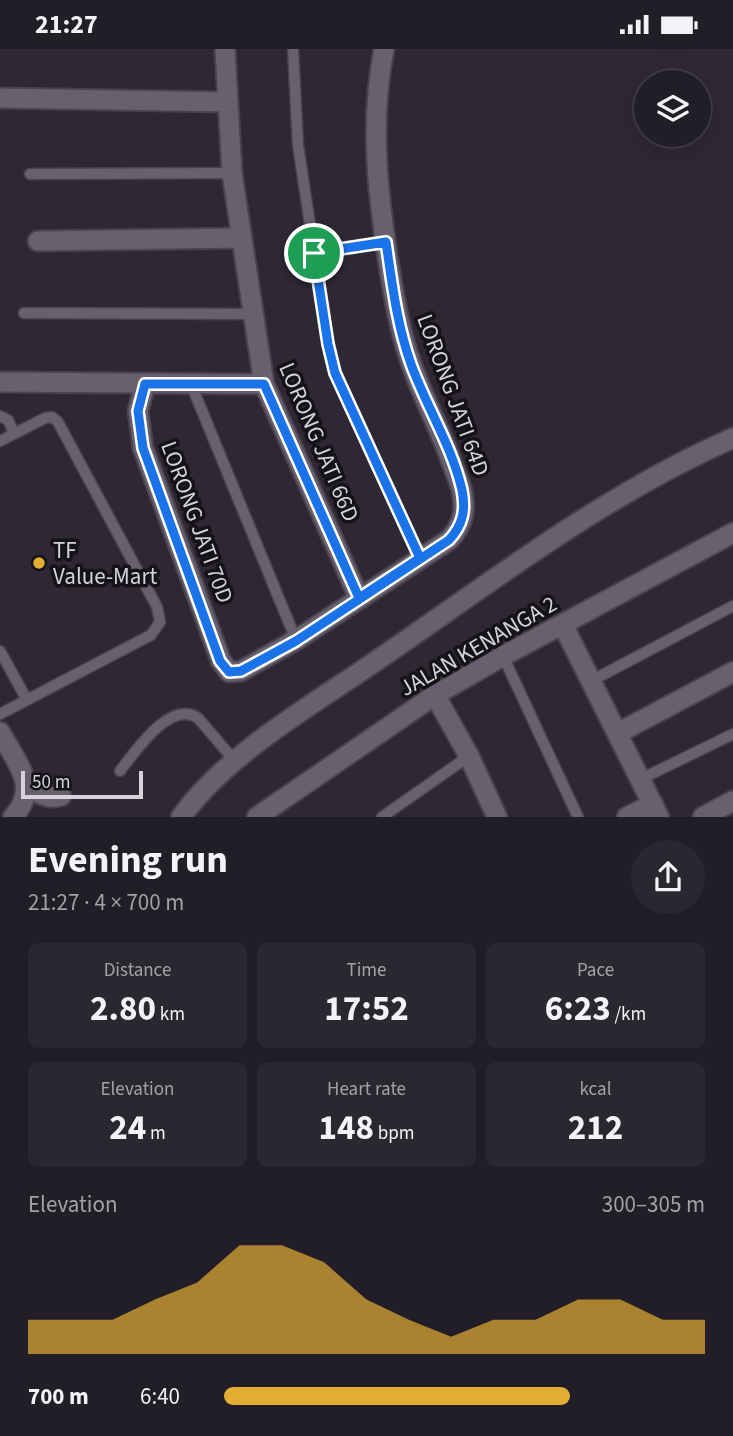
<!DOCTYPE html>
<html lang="en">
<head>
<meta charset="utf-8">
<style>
	:root { --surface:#221e28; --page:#2a2730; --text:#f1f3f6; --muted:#a2a2a8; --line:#3f3c45; --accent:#e4ae35 }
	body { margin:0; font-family:"Source Sans 3",sans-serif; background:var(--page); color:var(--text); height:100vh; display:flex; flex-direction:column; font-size:26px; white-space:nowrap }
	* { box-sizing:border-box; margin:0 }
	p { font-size:23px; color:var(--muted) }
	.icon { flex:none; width:38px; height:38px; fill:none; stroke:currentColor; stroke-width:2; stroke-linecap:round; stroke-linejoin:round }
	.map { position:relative; height:768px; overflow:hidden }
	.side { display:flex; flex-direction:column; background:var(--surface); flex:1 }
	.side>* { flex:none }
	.buttons { position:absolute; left:634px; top:21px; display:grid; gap:14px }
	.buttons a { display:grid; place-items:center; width:77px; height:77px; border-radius:50%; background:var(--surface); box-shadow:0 7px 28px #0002,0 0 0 2px var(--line); font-size:35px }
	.scale { position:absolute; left:21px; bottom:18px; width:122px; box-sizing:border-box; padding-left:7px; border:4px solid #d6d2da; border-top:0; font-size:19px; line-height:24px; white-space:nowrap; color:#d6d2da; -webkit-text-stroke:5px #151318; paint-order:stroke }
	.pin { position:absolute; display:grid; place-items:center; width:60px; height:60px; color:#fff; margin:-30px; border:4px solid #fff; border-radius:50%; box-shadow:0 2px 7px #0007 }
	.round { display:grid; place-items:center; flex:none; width:74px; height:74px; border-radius:37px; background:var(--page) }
	.summary { display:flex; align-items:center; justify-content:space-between; height:119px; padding:0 28px }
	h1 { font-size:38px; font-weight:700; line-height:52px }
	.metrics { display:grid; grid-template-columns:repeat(3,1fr); gap:10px; height:119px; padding:7px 28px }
	.metrics div { display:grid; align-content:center; border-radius:10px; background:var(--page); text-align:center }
	.metrics b { font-size:35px; font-weight:700 }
	.metrics small { font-size:19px; font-weight:400 }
	.metrics p { font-size:19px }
	.chart { height:196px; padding:14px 28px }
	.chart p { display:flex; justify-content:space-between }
	.chart svg { width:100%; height:126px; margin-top:7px; fill:var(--accent); opacity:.7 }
	ul { padding:0 28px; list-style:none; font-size:23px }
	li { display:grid; grid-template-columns:112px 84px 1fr; align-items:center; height:52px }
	li i { height:18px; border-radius:9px; background:var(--accent) }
	.status { display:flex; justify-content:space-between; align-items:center; height:49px; padding:0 35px; background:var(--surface); direction:ltr }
	.status svg { height:19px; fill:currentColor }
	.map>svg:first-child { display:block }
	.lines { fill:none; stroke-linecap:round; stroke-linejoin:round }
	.service-casing { stroke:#49434d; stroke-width:13 }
	.minor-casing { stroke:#49434d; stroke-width:23 }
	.secondary-casing { stroke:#49434d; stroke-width:23 }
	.service { stroke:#67616f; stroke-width:10 }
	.minor { stroke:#67616f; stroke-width:19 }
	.secondary { stroke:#67616f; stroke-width:19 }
	.route-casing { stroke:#fff; stroke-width:14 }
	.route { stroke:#1a73e8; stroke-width:9 }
	.poi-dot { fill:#e4ae35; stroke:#151318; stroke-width:2.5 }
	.labels { text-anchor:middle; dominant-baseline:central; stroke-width:7; stroke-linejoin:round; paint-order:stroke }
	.street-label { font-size:23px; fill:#d6d2da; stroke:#151318 }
	.poi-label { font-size:23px; fill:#d6d2da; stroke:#151318; text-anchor:start }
</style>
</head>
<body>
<div class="status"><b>21:27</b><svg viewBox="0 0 49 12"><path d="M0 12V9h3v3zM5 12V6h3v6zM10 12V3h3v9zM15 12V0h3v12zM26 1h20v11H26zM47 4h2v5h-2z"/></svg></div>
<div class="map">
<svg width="733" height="768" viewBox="0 0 733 768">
	<rect width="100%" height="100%" fill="#2e2835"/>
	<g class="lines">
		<g class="service-casing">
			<path id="service" d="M293,0L298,96L328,295L336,324L420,509
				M30,125L232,124
				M314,204L385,193
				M24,264L253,265
				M191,335L296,591
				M0,367L8,371L14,384
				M0,392L45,369L52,368L58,373L157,558L160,573L151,586L0,665
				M0,602L27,651
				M503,607L578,768
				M591,632L733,557
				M120,722C135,703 170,650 198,669L234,711
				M641,730L733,685
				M382,768L469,707"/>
		</g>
		<g class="minor-casing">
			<path id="minor" d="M225,0L232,124L264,335L359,549
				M0,49L227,53
				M38,192L242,189
				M0,333L264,335
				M145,335L138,362L143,399L221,612L229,623L241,622L296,591L449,491C463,476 466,462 462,442C460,434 456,425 453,417C441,382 423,349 411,314C399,281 394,246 388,211C377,139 370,71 384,0
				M563,576L659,768
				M435,646L469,707L497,768
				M0,683C16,713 41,738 13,768
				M618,684L733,623
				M27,734C37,744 46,751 61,747
				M257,768L435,646L503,607L733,484
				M627,768L653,755
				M703,768L733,752"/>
		</g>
		<g class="secondary-casing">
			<path id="secondary" d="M181,768C228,703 313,656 379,610C493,532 605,445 733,389"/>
		</g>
		<use href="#service" class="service"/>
		<use href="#minor" class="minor"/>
		<use href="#secondary" class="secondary"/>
	</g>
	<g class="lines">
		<g class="route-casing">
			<path id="route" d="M314,204L328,295L335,324L420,509L359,549L264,335H145L138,362L143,399L220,612L229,623L241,622L296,592L449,491C463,476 466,461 462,441C452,397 426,357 411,315C397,276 392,234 386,193L314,204"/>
		</g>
		<use href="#route" class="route"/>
	</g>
	<circle class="poi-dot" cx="39" cy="514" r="7"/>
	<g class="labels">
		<g class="street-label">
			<text transform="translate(453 346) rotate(70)">LORONG JATI 64D</text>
			<text transform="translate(319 393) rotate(67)">LORONG JATI 66D</text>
			<text transform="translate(197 473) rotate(70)">LORONG JATI 70D</text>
			<text transform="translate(478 597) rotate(-30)">JALAN KENANGA 2</text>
		</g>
		<g class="poi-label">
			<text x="53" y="501">TF<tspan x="53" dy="26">Value-Mart</tspan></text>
		</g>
	</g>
</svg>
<div class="buttons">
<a><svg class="icon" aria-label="layers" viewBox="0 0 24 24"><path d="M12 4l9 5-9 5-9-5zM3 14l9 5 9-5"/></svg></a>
</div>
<div class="scale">50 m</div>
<div class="pin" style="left:314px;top:204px;background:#1e9e55"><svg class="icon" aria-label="arrive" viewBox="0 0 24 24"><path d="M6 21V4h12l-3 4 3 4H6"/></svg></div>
</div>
<section class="side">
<div class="summary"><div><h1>Evening run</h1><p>21:27 · 4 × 700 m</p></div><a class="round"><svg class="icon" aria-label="share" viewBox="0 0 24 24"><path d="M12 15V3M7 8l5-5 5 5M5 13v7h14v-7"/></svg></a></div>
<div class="metrics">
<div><p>Distance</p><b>2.80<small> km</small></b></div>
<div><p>Time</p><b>17:52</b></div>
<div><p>Pace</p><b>6:23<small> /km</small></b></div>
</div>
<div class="metrics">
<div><p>Elevation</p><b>24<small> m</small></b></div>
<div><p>Heart rate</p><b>148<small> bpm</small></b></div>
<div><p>kcal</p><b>212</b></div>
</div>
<div class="chart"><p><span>Elevation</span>300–305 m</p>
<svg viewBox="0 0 160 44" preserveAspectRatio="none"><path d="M0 44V32L10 32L20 32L30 25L40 19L50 6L60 6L70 12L80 25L90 32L100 38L110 32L120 32L130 25L140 25L150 32L160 32V44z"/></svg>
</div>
<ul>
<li><b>700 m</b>6:40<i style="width:72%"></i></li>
</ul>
</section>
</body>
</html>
